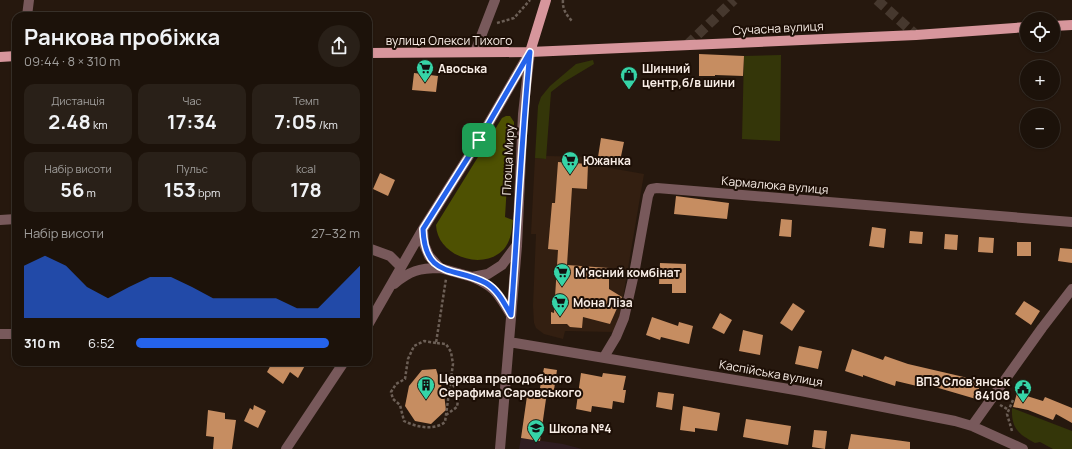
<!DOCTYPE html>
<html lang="uk">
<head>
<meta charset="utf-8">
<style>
	:root { --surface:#1c120a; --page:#292018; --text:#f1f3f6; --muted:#a09e9c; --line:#3a322b; --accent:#2563eb }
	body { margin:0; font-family:Manrope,sans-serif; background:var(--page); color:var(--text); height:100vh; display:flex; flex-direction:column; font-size:15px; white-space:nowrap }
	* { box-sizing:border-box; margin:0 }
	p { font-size:13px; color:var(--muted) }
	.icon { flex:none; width:22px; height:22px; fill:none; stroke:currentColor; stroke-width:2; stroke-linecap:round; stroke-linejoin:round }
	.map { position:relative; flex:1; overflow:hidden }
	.side { position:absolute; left:12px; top:12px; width:360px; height:354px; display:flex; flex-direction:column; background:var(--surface); border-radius:12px; box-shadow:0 1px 3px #0004,0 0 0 1px var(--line) }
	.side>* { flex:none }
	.controls { position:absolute; left:1020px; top:12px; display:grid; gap:8px }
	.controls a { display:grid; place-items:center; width:40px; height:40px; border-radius:50%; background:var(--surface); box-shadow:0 1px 3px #0004,0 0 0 1px var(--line); font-size:20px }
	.pin { position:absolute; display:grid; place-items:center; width:34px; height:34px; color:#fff; margin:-17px; border-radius:8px; box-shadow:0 2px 6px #0006 }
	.round { display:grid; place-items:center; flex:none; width:42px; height:42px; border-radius:21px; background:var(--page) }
	.head { display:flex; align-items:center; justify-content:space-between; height:68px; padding:0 12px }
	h1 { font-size:22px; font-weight:700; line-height:30px }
	.metrics { display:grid; grid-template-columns:repeat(3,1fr); gap:6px; height:68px; padding:4px 12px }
	.metrics div { display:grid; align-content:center; border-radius:10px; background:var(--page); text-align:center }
	.metrics b { font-size:20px; font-weight:700 }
	.metrics small { font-size:11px; font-weight:400 }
	.metrics p { font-size:11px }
	.chart { height:112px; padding:8px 12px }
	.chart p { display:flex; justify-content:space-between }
	.chart svg { width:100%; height:72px; margin-top:4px; fill:var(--accent); opacity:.7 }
	ul { padding:0 12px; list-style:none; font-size:13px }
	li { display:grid; grid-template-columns:64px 48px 1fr; align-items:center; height:30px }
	li i { height:10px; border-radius:5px; background:var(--accent) }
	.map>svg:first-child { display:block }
	.built { fill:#331f11 }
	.education { fill:#2f1d21 }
	.green { fill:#343609 }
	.forest { fill:#4e5102 }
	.building { fill:#c68d61 }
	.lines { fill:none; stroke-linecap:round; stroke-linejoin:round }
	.minor-tunnel { stroke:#46382e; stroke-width:10; stroke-dasharray:10 5; stroke-linecap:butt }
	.path { stroke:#6c5f56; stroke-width:2.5; stroke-dasharray:3 2; stroke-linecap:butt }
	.minor { stroke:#78595b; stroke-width:10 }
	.major { stroke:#d7969c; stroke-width:10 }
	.route-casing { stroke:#fff; stroke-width:8 }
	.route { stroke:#2563eb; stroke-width:5 }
	.labels { text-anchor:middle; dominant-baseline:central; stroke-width:4; stroke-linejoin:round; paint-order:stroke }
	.street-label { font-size:12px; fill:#f8ede6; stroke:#1d0f06 }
	.poi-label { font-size:12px; font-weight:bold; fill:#f8ede6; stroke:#1d0f06; text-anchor:start }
</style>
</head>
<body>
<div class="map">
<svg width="1072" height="449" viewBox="0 0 1072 449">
	<rect width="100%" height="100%" fill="#26180e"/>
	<path class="built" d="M546,156L593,157V165L644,174L619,321L614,332L565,331L563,339L544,334L536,328L534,323L533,306L536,234H531L535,158L545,159Z"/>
	<path class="education" d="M521,438L563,444L582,449H519Z"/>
	<path class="green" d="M781,55L780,141L742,139L744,56Z
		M593,60L594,64L564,82L551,92L546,159L535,158L538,106L541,97L550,86L576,64Z
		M1012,408L1072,431V449H1053L1040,442L1035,443C1019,434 1011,429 1012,408Z"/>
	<path class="forest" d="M506,116H510L514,122V169L508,168L505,217L513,220C512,229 511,241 504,249C483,272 437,256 436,225L502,118Z"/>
	<path class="building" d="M699,54L744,56L743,76L715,75V76H699Z
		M414,73L438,76L436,92L412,90Z
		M601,138L624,142L620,161L598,157Z
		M558,162L588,164L587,189L572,188L567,265L609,268V289L622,297L610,324L583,317L582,328L570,327L567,324H551V312L554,313L558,250L548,249L552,203H555Z
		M380,173L395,180L388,196L373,189Z
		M676,196L729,203L727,219L674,214Z
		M781,219L792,220L791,237L779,236Z
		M872,227L886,229L884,248L869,246Z
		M910,231L923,232L922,244L909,243Z
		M945,234L958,235L957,250L944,249Z
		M979,237L994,238L993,253L978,252Z
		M1017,242H1031V256H1017Z
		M1060,248L1072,249V263L1058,261Z
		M660,263L686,264V293H672V284H659Z
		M1024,301L1040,311L1031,325L1015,314Z
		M793,303L805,311L792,331L780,323Z
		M720,313L732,320L724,334L712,328Z
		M652,317L678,326L679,322L693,326L689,344L661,337L660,340L646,335Z
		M743,330L763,335L760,355L739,351Z
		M799,346L822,351L818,369L795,364Z
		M852,349L883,360L885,356L908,364L981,381L976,399L918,382L917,386L896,381L895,386L863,375V377L845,371Z
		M277,362H307L298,378L290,372L283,384L267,372L272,363L278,366L280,364Z
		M544,368L557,370L554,390L540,388Z
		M436,369L444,394L446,410L431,424L415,421L405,406L409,386L422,370Z
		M581,373L602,377L603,373L626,376L623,390H626L624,403L613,401L612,409L592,406L591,412L576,409Z
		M528,389L547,392L540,441L521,438Z
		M658,392L674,394L672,410L656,407Z
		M1017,393L1043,401L1045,397L1072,408V423L1056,414L1053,420L1028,410L1013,407Z
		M254,405L266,411L258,428L244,421L250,408L253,410Z
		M683,406L720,413L717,431L695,428V432L680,430Z
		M208,410L225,413V419L236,420L232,449H213L214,437L206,436Z
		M746,419L791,426L788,445L743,437Z
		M814,430L827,431L825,449L812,447Z
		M851,434L910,442V449H848Z"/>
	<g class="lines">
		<path class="minor-tunnel" d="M877,0L916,35
			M687,45L734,0"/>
		<path class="path" d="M563,0C562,9 567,16 573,22
			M497,23L514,18L530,0
			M436,343L424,341L414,346L408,359L405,379L396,384L391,392L393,399L400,405L404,421C416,427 434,431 445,422L453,364L451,352L446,344L436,343L446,279
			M1000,405L1009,410
			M446,415L457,407L459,394L451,382
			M1012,431L1007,414L1013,400"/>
		<path class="minor" d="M27,16L29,0
			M475,52L495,0
			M0,220L16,219
			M423,229L424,244L429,256L440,268L472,277L488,274L502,265L516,246
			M368,248L390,256L401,267
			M472,277C497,288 497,293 511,315
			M394,284C410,271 419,268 440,268
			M368,325L423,229L479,140L527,57
			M0,334H16
			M509,342L801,391L955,421L972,426L1023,449
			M604,357L616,337L624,318L634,274L648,196L651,189L657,188L1072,222
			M972,426L1042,328L1072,289
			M286,449L344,362
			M500,449L517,246L523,114L530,52"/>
		<path class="major" d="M1053,26L1072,25
			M530,52L546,0
			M368,53L530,52L916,35L1027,27
			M0,57L16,56"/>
	</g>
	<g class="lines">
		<g class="route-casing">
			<path id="route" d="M530,52C521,139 518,227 511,315C504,303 498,290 486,283C455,266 425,280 423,229L479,140Z"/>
		</g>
		<use href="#route" class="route"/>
	</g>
	<defs>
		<g id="supermarket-pin" transform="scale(0.9)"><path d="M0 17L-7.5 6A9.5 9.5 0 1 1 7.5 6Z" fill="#36d4a7" stroke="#1d0f06"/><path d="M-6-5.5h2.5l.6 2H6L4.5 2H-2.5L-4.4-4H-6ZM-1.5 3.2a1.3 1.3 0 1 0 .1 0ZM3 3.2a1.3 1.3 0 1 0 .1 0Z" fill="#111"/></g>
		<g id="shop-pin" transform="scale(0.9)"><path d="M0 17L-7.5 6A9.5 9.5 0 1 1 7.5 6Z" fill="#36d4a7" stroke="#1d0f06"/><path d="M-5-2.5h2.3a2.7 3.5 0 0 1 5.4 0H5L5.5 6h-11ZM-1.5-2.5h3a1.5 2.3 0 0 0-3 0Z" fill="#111"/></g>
		<g id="building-pin" transform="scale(0.9)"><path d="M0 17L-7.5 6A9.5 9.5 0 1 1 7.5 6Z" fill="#36d4a7" stroke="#1d0f06"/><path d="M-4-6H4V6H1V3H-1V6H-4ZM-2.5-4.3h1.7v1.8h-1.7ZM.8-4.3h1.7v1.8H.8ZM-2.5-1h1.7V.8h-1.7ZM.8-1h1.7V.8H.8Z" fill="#111"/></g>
		<g id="civic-pin" transform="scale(0.9)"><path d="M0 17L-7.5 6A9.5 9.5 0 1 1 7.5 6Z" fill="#36d4a7" stroke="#1d0f06"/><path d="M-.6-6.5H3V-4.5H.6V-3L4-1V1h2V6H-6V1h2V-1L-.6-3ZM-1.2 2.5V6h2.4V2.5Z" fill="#111"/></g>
		<g id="school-pin" transform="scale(0.9)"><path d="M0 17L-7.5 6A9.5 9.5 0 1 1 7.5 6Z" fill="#36d4a7" stroke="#1d0f06"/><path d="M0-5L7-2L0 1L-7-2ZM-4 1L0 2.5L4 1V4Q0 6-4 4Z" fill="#111"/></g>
	</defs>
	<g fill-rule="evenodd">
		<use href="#supermarket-pin" x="425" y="68"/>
		<use href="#shop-pin" x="629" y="75"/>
		<use href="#supermarket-pin" x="570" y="160"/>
		<use href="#supermarket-pin" x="562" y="272"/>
		<use href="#supermarket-pin" x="560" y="302"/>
		<use href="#building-pin" x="426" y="385"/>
		<use href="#civic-pin" x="1023" y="388"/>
		<use href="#school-pin" x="536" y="428"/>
	</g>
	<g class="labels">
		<g class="street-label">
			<text transform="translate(778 28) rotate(-3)">Сучасна вулиця</text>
			<text x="449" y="40">вулиця Олекси Тихого</text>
			<text transform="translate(508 160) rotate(-87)">Площа Миру</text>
			<text transform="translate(775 185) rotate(5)">Кармалюка вулиця</text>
			<text transform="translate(771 373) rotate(10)">Каспійська вулиця</text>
		</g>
		<g class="poi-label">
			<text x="438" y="68">Авоська</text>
			<text x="642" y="68">Шинний<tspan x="642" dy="14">центр,б/в шини</tspan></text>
			<text x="583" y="160">Южанка</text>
			<text x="575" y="272">М'ясний комбінат</text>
			<text x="573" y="302">Мона Ліза</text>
			<text x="439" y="378">Церква преподобного<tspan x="439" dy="14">Серафима Саровського</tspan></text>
			<text x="1010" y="381" text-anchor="end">ВПЗ Слов'янськ<tspan x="1010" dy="14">84108</tspan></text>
			<text x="549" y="428">Школа №4</text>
		</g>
	</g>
</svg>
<div class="controls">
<a><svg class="icon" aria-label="locate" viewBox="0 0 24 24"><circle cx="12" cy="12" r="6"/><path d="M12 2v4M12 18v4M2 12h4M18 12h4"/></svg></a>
<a>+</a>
<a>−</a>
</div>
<div class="pin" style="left:479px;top:140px;background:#1e9e55"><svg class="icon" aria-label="arrive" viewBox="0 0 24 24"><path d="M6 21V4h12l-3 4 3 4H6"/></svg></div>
<section class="side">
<div class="head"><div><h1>Ранкова пробіжка</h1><p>09:44 · 8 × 310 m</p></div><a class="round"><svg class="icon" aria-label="share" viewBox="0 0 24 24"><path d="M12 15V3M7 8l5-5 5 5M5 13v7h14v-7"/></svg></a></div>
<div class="metrics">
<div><p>Дистанція</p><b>2.48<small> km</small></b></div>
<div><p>Час</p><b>17:34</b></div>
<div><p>Темп</p><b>7:05<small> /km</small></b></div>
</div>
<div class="metrics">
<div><p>Набір висоти</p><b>56<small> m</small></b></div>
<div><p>Пульс</p><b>153<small> bpm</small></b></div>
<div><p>kcal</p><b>178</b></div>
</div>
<div class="chart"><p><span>Набір висоти</span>27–32 m</p>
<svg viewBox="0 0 160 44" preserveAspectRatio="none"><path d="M0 44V12L10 6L20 12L30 25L40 32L50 25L60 19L70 19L80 25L90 32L100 32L110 32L120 32L130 38L140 38L150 25L160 12V44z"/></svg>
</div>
<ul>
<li><b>310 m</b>6:52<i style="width:86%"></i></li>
</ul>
</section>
</div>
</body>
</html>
